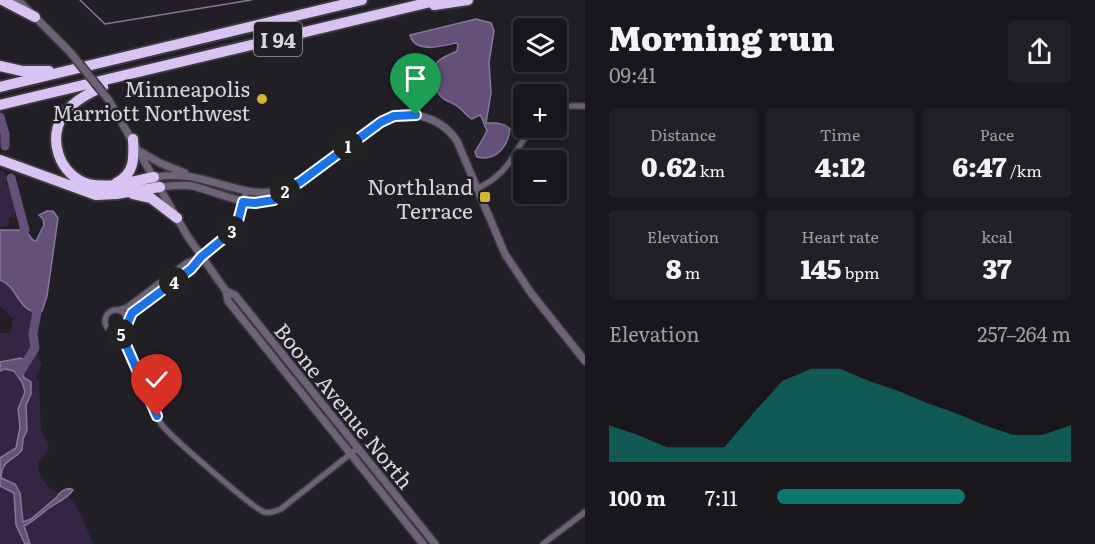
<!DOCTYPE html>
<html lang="en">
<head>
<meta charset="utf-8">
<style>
	:root { --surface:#19161c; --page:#221f25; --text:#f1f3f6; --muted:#9f9fa3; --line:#37353b; --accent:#0f766e }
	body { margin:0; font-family:Literata,serif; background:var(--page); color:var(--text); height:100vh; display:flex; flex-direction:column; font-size:22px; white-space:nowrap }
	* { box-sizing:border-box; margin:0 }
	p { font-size:20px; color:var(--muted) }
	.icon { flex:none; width:33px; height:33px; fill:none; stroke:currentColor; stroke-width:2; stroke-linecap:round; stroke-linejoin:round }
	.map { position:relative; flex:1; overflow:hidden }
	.drawer { display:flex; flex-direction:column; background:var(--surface); width:510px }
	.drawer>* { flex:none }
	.tools { position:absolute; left:513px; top:18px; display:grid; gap:12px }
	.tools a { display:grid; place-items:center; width:54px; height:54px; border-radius:6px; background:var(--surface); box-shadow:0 3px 15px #0003,0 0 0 2px var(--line); font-size:30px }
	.pin { position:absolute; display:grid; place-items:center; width:51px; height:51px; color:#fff; margin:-62px -26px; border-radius:50% 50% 50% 0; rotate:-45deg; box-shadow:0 0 6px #0007 }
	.pin .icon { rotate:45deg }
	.km { position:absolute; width:30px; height:30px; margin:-15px; border-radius:50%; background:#222; color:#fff; font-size:16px; line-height:30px; text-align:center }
	.round { display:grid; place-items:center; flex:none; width:63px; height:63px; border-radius:6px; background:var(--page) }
	.overview { display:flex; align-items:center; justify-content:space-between; height:102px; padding:0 24px }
	h1 { font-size:33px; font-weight:800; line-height:45px }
	.figures { display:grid; grid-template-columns:repeat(3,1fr); gap:9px; height:102px; padding:6px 24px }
	.figures div { display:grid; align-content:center; border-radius:6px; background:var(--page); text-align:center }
	.figures b { font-size:26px; font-weight:800 }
	.figures small { font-size:16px; font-weight:400 }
	.figures p { font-size:16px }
	.chart { height:168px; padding:12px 24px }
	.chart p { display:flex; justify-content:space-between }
	.chart svg { width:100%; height:108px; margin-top:6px; fill:var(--accent); opacity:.7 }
	ul { padding:0 24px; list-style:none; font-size:20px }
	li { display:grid; grid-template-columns:96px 72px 1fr; align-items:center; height:45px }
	li i { height:15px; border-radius:8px; background:var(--accent) }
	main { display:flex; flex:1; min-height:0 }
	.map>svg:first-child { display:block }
	.green { fill:#342544 }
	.water { fill:#645079; stroke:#877896; stroke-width:1.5 }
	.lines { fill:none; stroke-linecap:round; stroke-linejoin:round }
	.stream { stroke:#877896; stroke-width:1.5 }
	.river { stroke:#645079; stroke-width:9 }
	.minor-casing { stroke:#3b383f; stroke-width:8 }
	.tertiary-casing { stroke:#3b383f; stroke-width:10 }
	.motorway-casing { stroke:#3b383f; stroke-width:14 }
	.minor { stroke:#6c6476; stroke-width:5 }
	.tertiary { stroke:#6c6476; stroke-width:7 }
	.motorway { stroke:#d9c3f3; stroke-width:10 }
	.tertiary-bridge-casing { stroke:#3b383f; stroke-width:10; stroke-linecap:butt }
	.tertiary-bridge { stroke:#6c6476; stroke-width:7 }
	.route-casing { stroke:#fff; stroke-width:12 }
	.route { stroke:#1a73e8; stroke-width:8 }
	.poi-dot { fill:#d3b635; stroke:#211e26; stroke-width:2 }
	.labels { text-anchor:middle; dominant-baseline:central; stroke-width:5; stroke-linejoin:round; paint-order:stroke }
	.shield { fill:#211e26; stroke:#a19fa5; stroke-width:1.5 }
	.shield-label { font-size:20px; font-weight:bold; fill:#d8d6db }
	.poi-label { font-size:21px; fill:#d8d6db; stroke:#211e26; text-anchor:end }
	.street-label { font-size:21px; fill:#d8d6db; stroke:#211e26 }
</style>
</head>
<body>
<main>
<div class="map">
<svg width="585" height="544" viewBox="0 0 585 544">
	<rect width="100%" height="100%" fill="#211e26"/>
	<path class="green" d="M0,171L4,172L6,177V184C14,193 16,204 15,217H9V226L0,227Z
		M0,280L12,286L21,305L31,311L34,316L31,322L32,347L25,362L6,361L0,362V333H11L13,319L0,306Z
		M36,351L42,365L38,371L36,380H39L41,429L49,446L47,452L38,463C39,477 46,488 59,493L57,497L32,519L23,523L20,493L15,484L1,479C1,465 8,460 19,454C26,435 25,426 26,406C27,398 31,391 31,382L24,379L23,373Z
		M5,369L14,371L22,382L25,392L17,416L20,427L16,448L0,458V371Z
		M0,486L14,493L16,525L25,544H0Z
		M69,496L80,512L93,544H30L24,526C34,520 42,511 52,505C58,502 63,501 69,496Z"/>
	<path class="water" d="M476,19L491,23L494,31L489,62L491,93L486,123C496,123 503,122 510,129C508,146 496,162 477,157L475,152C479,144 484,139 487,130C483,125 484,119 480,115L472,119C466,116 463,110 457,106C453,103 449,102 444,99C435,93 429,73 436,64C440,57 450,55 457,51L458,44L456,43C442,46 415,54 410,35Z
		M47,211H53L58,218L47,296L42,311C18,316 19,286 0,280V230H25L33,240L36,241L44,225L43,219L39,215Z
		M21,358L29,364L23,373L24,378L31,382V394L26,405L27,430L23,439L22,450C12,462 2,459 1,478L15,484L20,493L23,522L31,519L57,497C59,492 68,486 73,490C66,500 58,501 49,508C41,514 34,521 24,526L30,544H25L16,525L14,493L0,486V458L16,448L20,427L18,409L25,392L22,382L14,371L5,369L0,371V362Z"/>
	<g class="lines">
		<path class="stream" d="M80,0L105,24L251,0"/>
		<path class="river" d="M0,117L5,134V146
			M11,178L25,230L21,238V241
			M20,372L35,348L33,334L37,312L33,302"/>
		<g class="minor-casing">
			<path id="minor" d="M556,110L571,106H585
				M477,189C513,170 510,156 532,128
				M105 321a11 11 0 1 1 22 0a11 11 0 1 1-22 0Z
				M118,310L127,307L187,262L201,257L229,234L238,221L246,191
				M127,322L132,313L191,269L199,258
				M120,331C133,361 144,399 162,425C169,435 254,509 264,512C270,514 275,511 281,509L358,448
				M543,544L585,512"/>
		</g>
		<g class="tertiary-casing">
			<path id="tertiary" d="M18,0L70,52
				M108,99L188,237L226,291L228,301L423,544
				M141,152L160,163L185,173
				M154,177C195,171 210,184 248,191C259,194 270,191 281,193
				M160,187C171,186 181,184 192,186C218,192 241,206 268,201C275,200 277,196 283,192C301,180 318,168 336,155C350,144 364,131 380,122C407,107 440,116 457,141L505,254L531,293L585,361
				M226,291L235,295L435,544"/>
		</g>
		<g class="motorway-casing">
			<path id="motorway" d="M2,0L35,17
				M434,5L468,0
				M0,66L22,71H49
				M0,87L362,0
				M103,87C89,93 75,100 65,113C46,137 59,176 89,184C110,189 134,181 154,177
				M0,105L439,0
				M0,160L96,195L116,194L160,187
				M116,183C135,174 134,158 133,139
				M133,194L151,198L177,218"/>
		</g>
		<use href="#minor" class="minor"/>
		<use href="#tertiary" class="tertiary"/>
		<use href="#motorway" class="motorway"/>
		<g class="tertiary-bridge-casing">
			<path id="tertiary-bridge" d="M70,52L108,99"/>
		</g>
		<use href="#tertiary-bridge" class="tertiary-bridge"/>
	</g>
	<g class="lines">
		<g class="route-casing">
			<path id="route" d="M157,416L120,331L126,327L132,313L191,269L201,257L229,234L238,221L243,202L255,203L274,200L281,193L300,182L381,122L394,116L416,115"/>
		</g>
		<use href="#route" class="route"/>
	</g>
	<g class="poi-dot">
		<circle cx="262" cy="99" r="6"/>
		<rect x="479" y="191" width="12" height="12" rx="3"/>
	</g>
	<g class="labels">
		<rect class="shield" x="254" y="22" width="48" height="34" rx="4.5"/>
		<g class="shield-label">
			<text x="278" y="39">I 94</text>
		</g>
		<g class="poi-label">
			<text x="250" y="87">Minneapolis<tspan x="250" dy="24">Marriott Northwest</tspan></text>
			<text x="473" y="185">Northland<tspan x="473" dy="24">Terrace</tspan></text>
		</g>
		<g class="street-label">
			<text transform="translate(345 405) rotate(51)">Boone Avenue North</text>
		</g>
	</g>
</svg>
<div class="tools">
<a><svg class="icon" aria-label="layers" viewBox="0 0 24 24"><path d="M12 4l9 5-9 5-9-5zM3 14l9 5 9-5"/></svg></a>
<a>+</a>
<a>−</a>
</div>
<div class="pin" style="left:416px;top:115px;background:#1e9e55"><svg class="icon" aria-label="arrive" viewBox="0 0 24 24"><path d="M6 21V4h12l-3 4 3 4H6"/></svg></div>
<div class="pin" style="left:157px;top:416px;background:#d93025"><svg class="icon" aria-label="check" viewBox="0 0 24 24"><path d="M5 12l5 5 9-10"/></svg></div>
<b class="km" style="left:348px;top:146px">1</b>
<b class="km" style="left:285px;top:191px">2</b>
<b class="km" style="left:232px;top:231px">3</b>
<b class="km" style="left:174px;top:282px">4</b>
<b class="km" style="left:121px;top:334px">5</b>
</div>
<section class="drawer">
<div class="overview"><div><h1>Morning run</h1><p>09:41</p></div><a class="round"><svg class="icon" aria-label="share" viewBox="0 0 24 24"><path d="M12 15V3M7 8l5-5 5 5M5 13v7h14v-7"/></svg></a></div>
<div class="figures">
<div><p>Distance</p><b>0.62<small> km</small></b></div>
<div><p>Time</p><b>4:12</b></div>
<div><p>Pace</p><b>6:47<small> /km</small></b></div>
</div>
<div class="figures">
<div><p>Elevation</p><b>8<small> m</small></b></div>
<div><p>Heart rate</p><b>145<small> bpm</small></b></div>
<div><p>kcal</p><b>37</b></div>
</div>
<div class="chart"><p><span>Elevation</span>257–264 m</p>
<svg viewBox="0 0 160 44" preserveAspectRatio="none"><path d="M0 44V29L10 33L20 38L30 38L40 38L50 24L60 11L70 6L80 6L90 11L100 15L110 20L120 24L130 29L140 33L150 33L160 29V44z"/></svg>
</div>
<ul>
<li><b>100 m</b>7:11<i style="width:64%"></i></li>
</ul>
</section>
</main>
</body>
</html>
